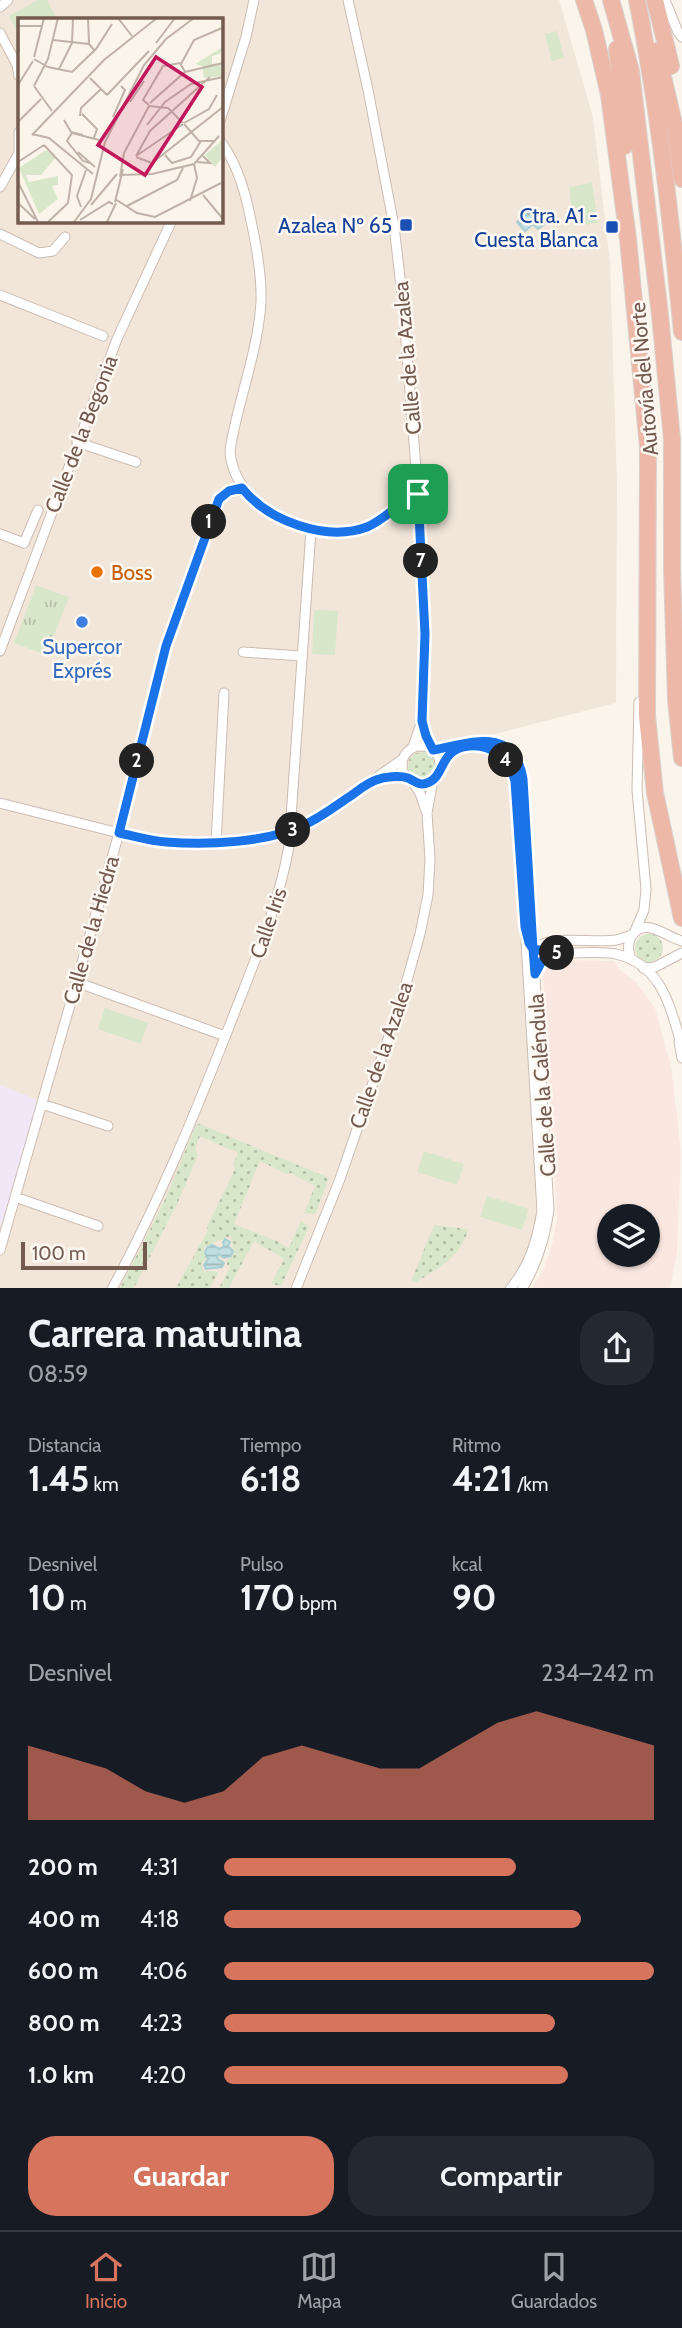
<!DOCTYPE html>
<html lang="es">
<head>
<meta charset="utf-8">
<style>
	:root { --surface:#171b24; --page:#242831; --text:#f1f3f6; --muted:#9ea1a6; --line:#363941; --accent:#d7745e }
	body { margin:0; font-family:Cabin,sans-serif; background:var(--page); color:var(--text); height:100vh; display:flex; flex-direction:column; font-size:26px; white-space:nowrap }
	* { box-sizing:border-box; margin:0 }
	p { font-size:23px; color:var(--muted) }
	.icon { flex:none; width:38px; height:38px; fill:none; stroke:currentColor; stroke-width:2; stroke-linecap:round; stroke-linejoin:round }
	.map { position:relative; height:1288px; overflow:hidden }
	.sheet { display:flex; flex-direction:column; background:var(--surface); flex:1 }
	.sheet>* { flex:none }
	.buttons { position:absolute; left:597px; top:1204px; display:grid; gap:14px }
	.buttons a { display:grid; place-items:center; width:63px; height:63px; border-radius:50%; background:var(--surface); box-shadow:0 2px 5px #0004; font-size:35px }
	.scale { position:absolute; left:21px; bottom:18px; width:126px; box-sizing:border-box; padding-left:7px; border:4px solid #745b50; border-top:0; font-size:19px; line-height:24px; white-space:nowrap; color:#745b50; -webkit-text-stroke:5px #fdf8f1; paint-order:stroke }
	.pin { position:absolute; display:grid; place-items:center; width:60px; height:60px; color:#fff; margin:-30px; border-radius:14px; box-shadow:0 4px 10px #0006 }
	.km { position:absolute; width:35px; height:35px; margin:-18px; border-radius:50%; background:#222; color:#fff; font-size:19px; line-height:35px; text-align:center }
	.round { display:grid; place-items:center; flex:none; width:74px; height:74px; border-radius:28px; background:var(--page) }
	.headline { display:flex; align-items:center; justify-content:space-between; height:119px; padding:0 28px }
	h1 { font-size:38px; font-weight:700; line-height:52px }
	.stats { display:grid; grid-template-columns:repeat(3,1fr); gap:10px; height:119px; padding:7px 28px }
	.stats div { display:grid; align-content:center }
	.stats b { font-size:35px; font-weight:700 }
	.stats small { font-size:19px; font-weight:400 }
	.stats p { font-size:19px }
	.chart { height:196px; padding:14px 28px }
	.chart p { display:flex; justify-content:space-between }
	.chart svg { width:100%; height:126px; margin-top:7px; fill:var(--accent); opacity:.7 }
	.primary-button { display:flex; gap:14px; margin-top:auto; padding:14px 28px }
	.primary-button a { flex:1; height:80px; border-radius:28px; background:var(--accent); color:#fff; font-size:28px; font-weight:700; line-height:80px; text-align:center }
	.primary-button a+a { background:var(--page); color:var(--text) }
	ul { padding:0 28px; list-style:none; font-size:23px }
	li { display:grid; grid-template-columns:112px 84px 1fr; align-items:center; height:52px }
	li i { height:18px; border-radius:9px; background:var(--accent) }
	.tabs { display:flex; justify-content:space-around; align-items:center; height:98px; border-top:2px solid var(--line); background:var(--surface); font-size:19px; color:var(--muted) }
	.tabs a { display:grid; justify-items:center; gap:4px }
	.tabs .selected { color:var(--accent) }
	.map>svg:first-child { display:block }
	.residential { fill:#f2e6da; fill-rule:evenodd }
	.commercial { fill:#fae7e0; fill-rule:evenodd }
	.education { fill:#f1e8f7 }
	.grass { fill:url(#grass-dots) }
	.park { fill:url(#park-tufts) }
	.pitch { fill:#d8e7ca }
	.water { fill:url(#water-rules); stroke:#a8cfd4; stroke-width:2 }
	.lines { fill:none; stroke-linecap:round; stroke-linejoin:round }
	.minor-casing { stroke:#ccbcb2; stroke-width:11 }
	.motorway-casing { stroke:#d8d1ce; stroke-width:18 }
	.minor { stroke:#fff; stroke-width:9 }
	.motorway { stroke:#eeb8a9; stroke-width:16 }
	.route-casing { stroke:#fff; stroke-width:14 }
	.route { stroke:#1a73e8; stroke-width:9 }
	.transit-dot { fill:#1a4fb4; stroke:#fdf8f1; stroke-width:2.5 }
	.food-dot { fill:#e8710a; stroke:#fdf8f1; stroke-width:2.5 }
	.shop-dot { fill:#3f7fe0; stroke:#fdf8f1; stroke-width:2.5 }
	.labels { text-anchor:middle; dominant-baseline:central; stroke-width:5; stroke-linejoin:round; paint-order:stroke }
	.transit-label { font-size:21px; fill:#164399; stroke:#fdf8f1; text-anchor:end }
	.street-label { font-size:21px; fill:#745b50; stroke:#fdf8f1 }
	.food-label { font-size:21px; fill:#c56008; stroke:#fdf8f1; text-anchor:start }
	.shop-label { font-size:21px; fill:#366cbe; stroke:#fdf8f1 }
	.inset-road { fill:none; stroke:#c1b2a8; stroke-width:2 }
	.view { fill:#c2185b; fill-opacity:0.15; stroke:#c2185b; stroke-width:3.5 }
	.inset-edge { fill:none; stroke:#745b50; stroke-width:3.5 }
</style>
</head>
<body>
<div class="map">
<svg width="682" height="1289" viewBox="0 0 682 1289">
	<defs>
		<pattern id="grass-dots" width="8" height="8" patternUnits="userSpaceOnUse" patternTransform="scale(1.75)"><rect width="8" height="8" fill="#d8e7ca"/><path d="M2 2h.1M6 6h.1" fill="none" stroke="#b4bea6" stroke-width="1.8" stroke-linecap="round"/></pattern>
		<pattern id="park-tufts" width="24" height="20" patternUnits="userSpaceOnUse" patternTransform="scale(1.75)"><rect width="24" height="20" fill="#d8e7ca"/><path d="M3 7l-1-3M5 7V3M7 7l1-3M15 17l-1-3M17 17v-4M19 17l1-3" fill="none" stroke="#b4bea6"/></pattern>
		<pattern id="water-rules" width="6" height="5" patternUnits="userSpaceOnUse" patternTransform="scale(1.75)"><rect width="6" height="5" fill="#c1dfe3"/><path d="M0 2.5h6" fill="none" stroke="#a1b8ba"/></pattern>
	</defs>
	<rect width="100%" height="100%" fill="#fbf4eb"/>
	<path class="residential" d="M0,0H559L593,117L610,262L617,482L616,703L483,737L513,772L529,984L539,1232L510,1288L0,1289ZM19,19H220V220H19Z"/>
	<path class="commercial" d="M558,960L614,961L620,970L636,982L655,1008L672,1071L681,1153L677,1252L670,1288H532L544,1269L553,1241L557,1217L543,976L546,969ZM609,1216H648V1255H609Z"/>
	<path class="education" d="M0,1085L38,1100L0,1230Z"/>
	<path class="grass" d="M408 766a14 14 0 1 1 28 0a14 14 0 1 1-28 0Z
		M635 948a14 14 0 1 1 28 0a14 14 0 1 1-28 0Z
		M197,1123L329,1178L315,1214L304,1213L315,1186L291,1173L287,1174L260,1161L234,1224L277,1241L289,1248L301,1220L309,1227L281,1286L271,1284L284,1259L254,1241L229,1288H219L230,1267L227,1265V1260L234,1254L231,1236C227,1237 208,1245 204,1248L206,1258L202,1264L204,1272L215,1271L218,1273L210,1288H176L208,1230L207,1227L235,1169L233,1165L238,1153L200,1136L195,1149L198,1155L177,1204L134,1288H120L163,1204Z
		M434,1225L468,1229C463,1256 437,1269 416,1282L411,1281Z"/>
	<path class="park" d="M36,585L69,597L46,655L14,643Z"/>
	<path class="pitch" d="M38,0H47L57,19H19V35L9,16Z
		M557,31L564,58L552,61L545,34Z
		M592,183L598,223L574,226L569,187Z
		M314,610L338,611L335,655L312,654Z
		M105,1008L148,1023L141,1044L98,1029Z
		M424,1151L464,1164L457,1185L417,1172Z
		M487,1196L529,1209L522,1230L480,1217Z"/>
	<path class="water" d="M533,209L546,223L538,229L533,224L525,231L517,222Z
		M225,1239L230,1242L228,1246L233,1251L231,1256L224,1258L218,1254L217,1258L224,1263L222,1267L206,1269L204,1265L208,1259L205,1253L207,1248L212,1245L220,1249L224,1246L223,1242Z"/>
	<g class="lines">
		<g class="minor-casing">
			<path id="minor" d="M348,0L368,90L394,226L403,303L418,494L425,634L422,721L413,747
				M665,0L678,32L682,37
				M0,7L8,0
				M0,33L17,65L19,76
				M220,121L246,37L254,0
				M220,141C236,161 245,191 250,216C256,243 262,273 261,302C258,352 238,400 230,450C232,509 317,548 368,526C386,518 399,502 418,494
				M19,154V132
				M0,187L19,153
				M0,234L39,253L53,251L65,237
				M0,295L103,336
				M77,442L136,462
				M393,510H406L419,520
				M0,534L24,543L38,510
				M0,651L117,339L172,220
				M243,652L302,656
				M402 765a19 19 0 1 1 38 0a19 19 0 1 1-38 0Z
				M433,750C471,743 514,725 523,779L549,1210C545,1239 537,1264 522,1289
				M441,765C468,728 509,748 517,789L542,1211C537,1240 530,1266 510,1289
				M376,780L386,777L407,778
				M413,782L420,793L426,811
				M0,803L119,833L164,842L216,843L260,837L302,826L337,805L403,759
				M216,843L224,693
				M634,933L644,910L646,889L637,790L639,702
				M530,946C540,954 555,953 567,953C583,953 601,951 616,954C663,965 670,1008 682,1046
				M532,950C553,933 591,944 616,940C622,939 627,936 632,935
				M631,959C628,952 627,945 631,937C644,915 666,937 682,941
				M643,968L655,967L682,953
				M76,982L225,1036
				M679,1042L682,1058
				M42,1104L108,1126
				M15,1197L98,1226
				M0,1250L119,833L166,646L215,506L223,495L242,488
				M112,1289C158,1204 194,1116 229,1027C252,967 278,909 289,846L311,530
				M296,1289L340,1179L402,998L420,934L428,895L430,859L427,813L433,780"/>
		</g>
		<g class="motorway-casing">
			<path id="motorway" d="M584,0L594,30L609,95L628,239L648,447L647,716L655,793L682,918
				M611,0L631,71L660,315L672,439V569L676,700L682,758
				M637,0C659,110 671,221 682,332
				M655,0L671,66
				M617,49L623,97L625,146
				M657,51L675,128L682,179"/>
		</g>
		<use href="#minor" class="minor"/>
		<use href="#motorway" class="motorway"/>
	</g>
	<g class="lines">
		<g class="route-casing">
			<path id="route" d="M418,494C399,502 386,519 367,527C326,542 268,521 242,488L229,491L219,499L166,646L119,833C134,836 151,841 166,842C207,845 267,843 304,825C320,818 334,807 349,797C358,791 365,784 376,780C384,777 399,775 408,778C415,781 419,786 427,783C446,777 438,749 469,746C493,744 509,759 515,781L525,927L529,943L533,949L535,974L542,961L557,953L533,949L523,779C514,725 471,743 433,750L426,736L422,721L425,634L418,494"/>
		</g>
		<use href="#route" class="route"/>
	</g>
	<g class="transit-dot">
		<rect x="399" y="218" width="14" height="14" rx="3.5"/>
		<rect x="605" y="220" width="14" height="14" rx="3.5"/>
	</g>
	<circle class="food-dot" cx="97" cy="572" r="7"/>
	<circle class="shop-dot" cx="82" cy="622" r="7"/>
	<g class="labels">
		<g class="transit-label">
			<text x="598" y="215">Ctra. A1 -<tspan x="598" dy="24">Cuesta Blanca</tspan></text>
			<text x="392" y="225">Azalea Nº 65</text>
		</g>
		<g class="street-label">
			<text transform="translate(407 358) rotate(-95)">Calle de la Azalea</text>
			<text transform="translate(644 379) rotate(-95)">Autovía del Norte</text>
			<text transform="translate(81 434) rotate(-69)">Calle de la Begonia</text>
			<text transform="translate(268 923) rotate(-71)">Calle Iris</text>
			<text transform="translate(91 930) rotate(-74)">Calle de la Hiedra</text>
			<text transform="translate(381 1055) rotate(-71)">Calle de la Azalea</text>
			<text transform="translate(542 1085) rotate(-94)">Calle de la Caléndula</text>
		</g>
		<g class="food-label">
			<text x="111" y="572">Boss</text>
		</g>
		<g class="shop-label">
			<text x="82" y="646">Supercor<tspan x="82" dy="24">Exprés</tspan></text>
		</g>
	</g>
	<g transform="translate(18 18)">
		<rect width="205" height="205" fill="#fbf4eb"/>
		<path d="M28,132L38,139L23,157H8L11,164L40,158V167L34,168L40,181L21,196L1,150Z" fill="#d8e7ca"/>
		<path d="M205,29L202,36L194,38V46H205V58L186,60L184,48L177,46Z" fill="#d8e7ca"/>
		<path d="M205,121V139L197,149L187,137Z" fill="#d8e7ca"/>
		<path class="inset-road" d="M70,0L71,26M100,0L114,18M0,2L1,34M1,8H23M35,22L71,26L76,32M138,25L157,0M16,39L26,0M16,41L30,49L54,54L78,31L94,6M163,46L176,22L204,10M41,51L54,25L55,0M72,60L89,77M0,67L15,43M16,68L30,41L40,0M16,68L34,93M89,77L131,33M112,84L126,63M132,85L167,54L205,45M131,87L125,82L145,48L162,45L167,54M64,96L79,111L76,120M62,98L63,90L83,71M95,99L107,72L103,68M46,102L53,114L65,117M0,104L23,81M166,105L191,91L199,77M166,106L181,123H196M129,107L147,84L173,66L205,59M14,116L31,120L75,156M14,117L86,42L139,0M26,127L54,157L50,185L30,204M60,134L77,149M147,137L154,145L173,139L183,123M118,138L132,113L192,59M118,138L165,106M118,139L134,145L205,89M0,144L26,127M179,144L192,145L185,138M72,145L65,143L49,123L54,115L81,122M102,157L134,156L176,146L201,118M102,159L106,135L131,88L150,90L165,105M0,164L20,204M185,177L205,201M97,181L119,195L137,199L203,165M172,183L179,160L176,146M97,184L105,151M0,185L17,201M73,187L99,156M109,188L159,162L165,150M63,189L59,178L68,152M62,202L91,184L95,186M56,204L73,181L87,124L126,47L148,21L176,0M89,204L98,185"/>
		<path class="view" d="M138,39L184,69L127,157L80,127Z"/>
		<rect width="205" height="205" class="inset-edge"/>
	</g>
</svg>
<div class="buttons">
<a><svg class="icon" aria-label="layers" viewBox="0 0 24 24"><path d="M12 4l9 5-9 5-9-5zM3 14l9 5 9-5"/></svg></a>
</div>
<div class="scale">100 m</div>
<div class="pin" style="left:418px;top:494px;background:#1e9e55"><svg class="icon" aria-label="arrive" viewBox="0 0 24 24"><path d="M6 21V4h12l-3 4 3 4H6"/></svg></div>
<b class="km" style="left:209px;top:522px">1</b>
<b class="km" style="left:137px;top:761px">2</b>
<b class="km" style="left:293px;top:830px">3</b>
<b class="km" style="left:506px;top:760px">4</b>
<b class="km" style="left:557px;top:953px">5</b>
<b class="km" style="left:421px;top:561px">7</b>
</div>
<section class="sheet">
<div class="headline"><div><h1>Carrera matutina</h1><p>08:59</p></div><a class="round"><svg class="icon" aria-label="share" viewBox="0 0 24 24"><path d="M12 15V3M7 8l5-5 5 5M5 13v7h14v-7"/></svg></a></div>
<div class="stats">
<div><p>Distancia</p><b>1.45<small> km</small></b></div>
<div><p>Tiempo</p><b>6:18</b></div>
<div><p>Ritmo</p><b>4:21<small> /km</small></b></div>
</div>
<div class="stats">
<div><p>Desnivel</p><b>10<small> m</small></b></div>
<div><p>Pulso</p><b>170<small> bpm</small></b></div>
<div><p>kcal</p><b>90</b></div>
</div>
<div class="chart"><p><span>Desnivel</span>234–242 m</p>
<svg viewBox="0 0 160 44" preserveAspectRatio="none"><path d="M0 44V18L10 22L20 26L30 34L40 38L50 34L60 22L70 18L80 22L90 26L100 26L110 18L120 10L130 6L140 10L150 14L160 18V44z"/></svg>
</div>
<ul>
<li><b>200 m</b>4:31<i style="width:68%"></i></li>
<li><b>400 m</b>4:18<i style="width:83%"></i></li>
<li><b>600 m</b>4:06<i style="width:100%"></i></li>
<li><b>800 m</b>4:23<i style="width:77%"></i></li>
<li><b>1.0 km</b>4:20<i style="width:80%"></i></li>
</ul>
<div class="primary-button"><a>Guardar</a><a>Compartir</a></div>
</section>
<nav class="tabs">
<a class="selected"><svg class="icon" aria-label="home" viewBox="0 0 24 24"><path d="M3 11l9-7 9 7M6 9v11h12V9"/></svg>Inicio</a>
<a><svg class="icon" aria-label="map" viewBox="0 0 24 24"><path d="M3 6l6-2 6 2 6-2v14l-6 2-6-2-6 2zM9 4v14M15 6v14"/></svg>Mapa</a>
<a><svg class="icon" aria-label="saved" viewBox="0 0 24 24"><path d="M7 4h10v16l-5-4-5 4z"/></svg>Guardados</a>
</nav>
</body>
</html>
